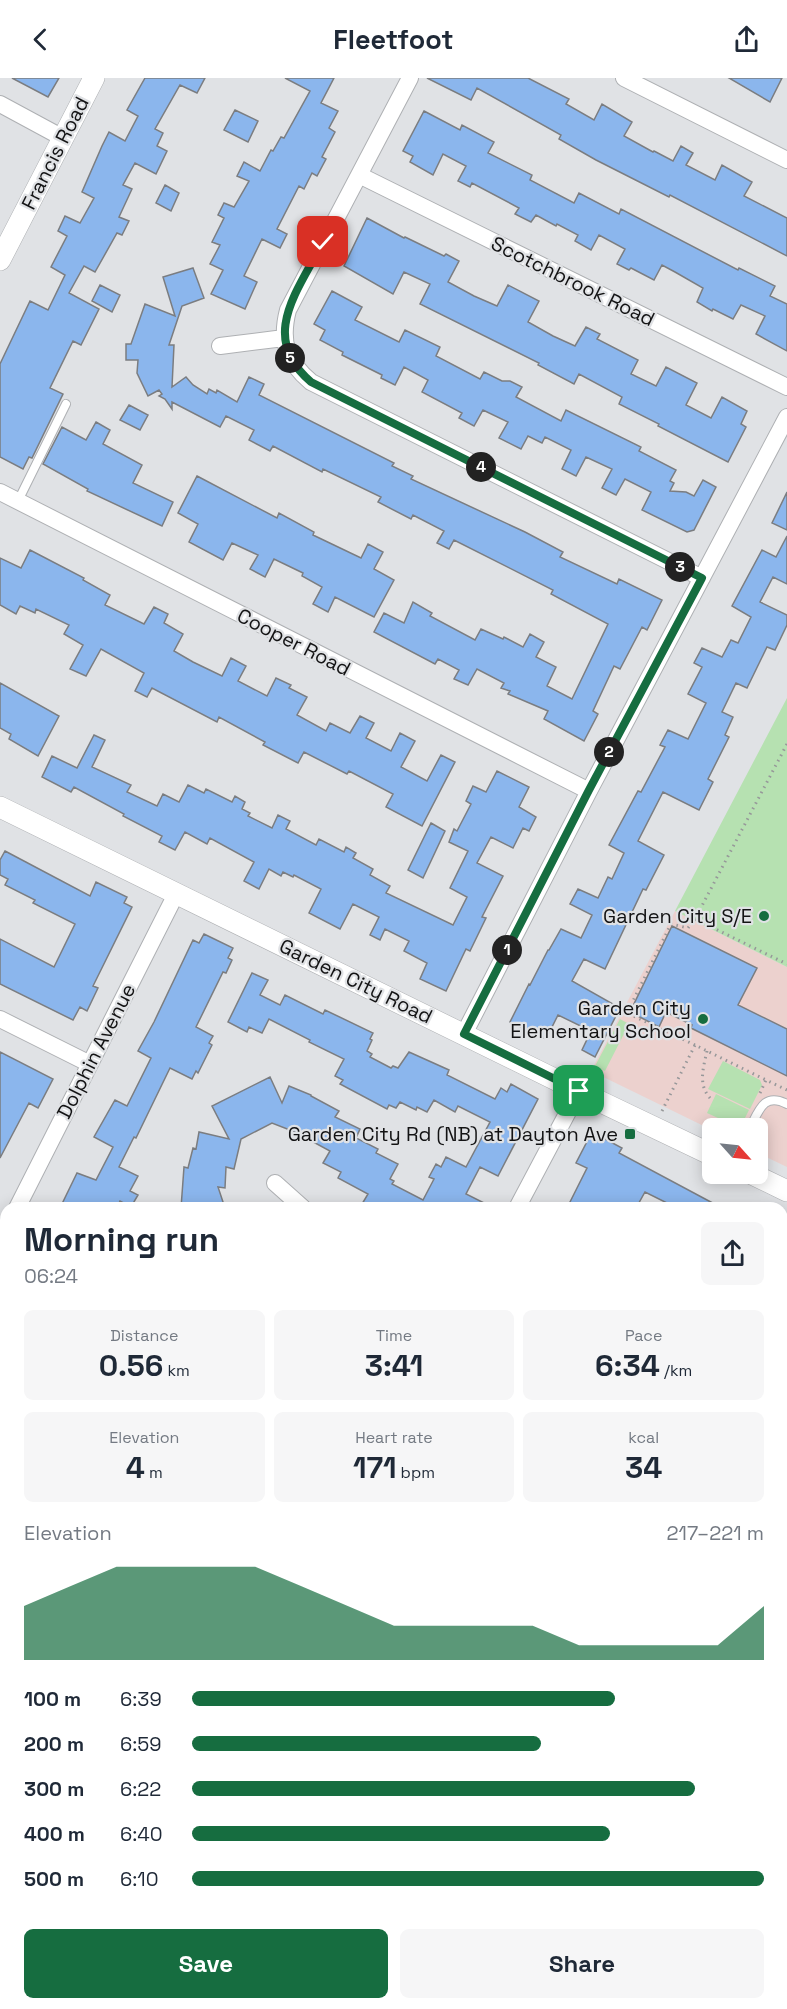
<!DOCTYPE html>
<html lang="en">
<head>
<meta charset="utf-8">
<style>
	:root { --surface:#fff; --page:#f6f6f7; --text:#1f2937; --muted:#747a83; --accent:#166d40 }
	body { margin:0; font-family:"Space Grotesk",sans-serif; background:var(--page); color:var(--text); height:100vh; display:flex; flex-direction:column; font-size:22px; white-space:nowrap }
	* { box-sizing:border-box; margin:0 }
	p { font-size:20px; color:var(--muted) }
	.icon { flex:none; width:33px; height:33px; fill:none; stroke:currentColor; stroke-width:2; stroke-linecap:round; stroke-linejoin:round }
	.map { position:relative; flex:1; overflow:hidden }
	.sheet { position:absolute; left:0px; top:1124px; width:788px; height:808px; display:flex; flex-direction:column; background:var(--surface); border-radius:18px 18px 0 0; box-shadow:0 3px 15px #0003 }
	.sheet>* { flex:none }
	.needle { width:39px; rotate:117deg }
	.buttons { position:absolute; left:702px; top:1040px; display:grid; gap:12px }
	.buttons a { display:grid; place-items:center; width:66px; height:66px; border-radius:9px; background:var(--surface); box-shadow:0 3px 15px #0003; font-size:30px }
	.pin { position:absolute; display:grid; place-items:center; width:51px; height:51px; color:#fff; margin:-26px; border-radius:12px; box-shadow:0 3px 9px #0006 }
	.km { position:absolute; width:30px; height:30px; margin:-15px; border-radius:50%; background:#222; color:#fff; font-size:16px; line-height:30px; text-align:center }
	.round { display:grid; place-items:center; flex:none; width:63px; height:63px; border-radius:9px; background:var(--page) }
	.head { display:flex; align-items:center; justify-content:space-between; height:102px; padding:0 24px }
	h1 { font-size:33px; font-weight:700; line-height:45px }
	.figures { display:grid; grid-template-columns:repeat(3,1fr); gap:9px; height:102px; padding:6px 24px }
	.figures div { display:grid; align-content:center; border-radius:9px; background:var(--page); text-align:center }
	.figures b { font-size:30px; font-weight:700 }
	.figures small { font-size:16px; font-weight:400 }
	.figures p { font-size:16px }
	.chart { height:168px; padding:12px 24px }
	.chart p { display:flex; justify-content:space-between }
	.chart svg { width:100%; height:108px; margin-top:6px; fill:var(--accent); opacity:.7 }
	.primary-button { display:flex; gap:12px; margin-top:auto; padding:12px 24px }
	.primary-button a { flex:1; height:69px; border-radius:9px; background:var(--accent); color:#fff; font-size:24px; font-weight:700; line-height:69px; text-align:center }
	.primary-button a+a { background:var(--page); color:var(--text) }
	ul { padding:0 24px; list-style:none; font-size:20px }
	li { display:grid; grid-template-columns:96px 72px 1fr; align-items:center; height:45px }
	li i { height:15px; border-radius:8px; background:var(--accent) }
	header { display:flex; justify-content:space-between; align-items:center; height:78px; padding:0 24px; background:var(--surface); font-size:27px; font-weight:700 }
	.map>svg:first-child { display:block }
	.education { fill:#ecd1ce }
	.green { fill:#b6e1b1 }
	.building { fill:#8bb6ed; stroke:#7b7d80; stroke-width:1.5 }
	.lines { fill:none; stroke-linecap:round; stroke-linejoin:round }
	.service-casing { stroke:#aeb0b3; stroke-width:10 }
	.minor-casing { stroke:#aeb0b3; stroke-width:18 }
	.tertiary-casing { stroke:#aeb0b3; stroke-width:22 }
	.path { stroke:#969799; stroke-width:3; stroke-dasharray:1.5 4.5; stroke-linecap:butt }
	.service { stroke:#fff; stroke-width:8 }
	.minor { stroke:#fff; stroke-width:16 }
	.tertiary { stroke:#fff; stroke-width:21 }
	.route-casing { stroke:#fff; stroke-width:12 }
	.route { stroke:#166d40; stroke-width:8 }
	.poi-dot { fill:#166d40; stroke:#e0e2e5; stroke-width:2 }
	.labels { text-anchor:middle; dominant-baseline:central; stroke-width:4.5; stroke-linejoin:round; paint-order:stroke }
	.street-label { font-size:20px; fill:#131314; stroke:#e0e2e5 }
	.poi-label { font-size:20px; fill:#131314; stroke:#e0e2e5; text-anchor:end }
</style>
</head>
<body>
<header><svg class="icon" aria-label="back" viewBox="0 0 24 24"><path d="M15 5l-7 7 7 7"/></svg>Fleetfoot<svg class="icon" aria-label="share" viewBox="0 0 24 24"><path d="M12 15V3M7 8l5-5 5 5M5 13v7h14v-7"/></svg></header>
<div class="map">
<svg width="787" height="1931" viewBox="0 0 787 1931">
	<rect width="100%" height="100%" fill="#e0e2e5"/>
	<path class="education" d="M675,833L787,889V1089L758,1075V1050H712V1052L591,993Z"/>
	<path class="green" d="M787,620V889L675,833Z
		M620,941L629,946L605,993L595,988Z
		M723,983L760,1002L762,1007L750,1031L708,1011Z
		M716,1016L749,1032L740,1050L707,1035Z
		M6,1880V1926H79L76,1931H0V1891Z"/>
	<path class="building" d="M12,0H59L48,19Z
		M145,0H205L197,15L180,7L155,51L163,55L157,68L167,73L156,96L135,85L123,107L132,111L119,139L129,143L122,157L117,155L95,194L84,188L69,215L99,231L81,267L73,263L50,310L63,316L32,380L29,379L23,391L0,379V286L30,223L48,232L65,197L51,189L67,158L58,153L65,138L80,145L94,120L82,114L102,68L109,54L125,63L138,38L127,32Z
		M285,0H334L321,25L338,33L329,50L335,54L322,79L326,81L317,98L312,95L304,111L299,108L277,151L287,156L280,170L262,161L244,198L257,204L245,231L211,216L223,192L210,186L220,167L212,164L224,140L218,137L224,125L234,129L249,103L237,98L244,84L260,93L271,72L273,73L281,59L284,60L310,13Z
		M427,0H528L569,21L566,26L594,42L602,26L632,44L624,58L653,74L654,73L673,83L681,68L693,75L686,87L715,102L722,87L752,104L744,118L787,140V178L670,117L669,119L596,82L559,61L561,57L477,10L471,22Z
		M729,0H782L770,24Z
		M235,32L258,43L248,64L224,52Z
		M424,33L460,52L462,47L494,64L488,75L532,97L530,102L574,125L579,115L619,136L621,131L738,192L739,190L775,208L770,218L787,226V273L756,256L765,238L741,227L733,241L713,231L712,233L697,224L703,210L675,194L662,187L654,202L631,190L629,192L617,186L625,171L599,157L591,172L575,163L578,157L557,146L556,148L536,137L531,144L515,136L519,130L472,105L470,109L458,103L466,88L443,76L433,97L410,84L413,78L403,73Z
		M165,107L179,115L171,133L156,125Z
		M367,140L404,160L405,159L444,178L446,176L459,183L448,204L474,218L497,228L508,207L539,223L528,244L553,258L575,268L586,249L600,256L597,261L638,282L631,296L656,308L666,289L697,305L686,327L711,340L722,319L747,333L741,346L746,349L728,384L658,348L659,346L619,326L622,319L579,296L574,306L538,287L539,285L420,226L430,206L404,194L393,216L344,188Z
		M193,190L204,220L182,228L169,267H174L172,309L186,299L193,307L207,316L209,311L216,315L217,312L237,324L249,299L264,306L259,317L394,385L392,388L413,398L411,401L525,454L563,474L560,479L617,506L619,501L662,522L647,552L642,549L620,591L614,588L593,633L598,636L584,663L544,641L548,633L508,616L510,613L501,610L504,605L477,591L468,607L454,601L459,592L438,581L435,586L374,554L384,535L404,545L413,524L432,535L430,538L475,562L481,551L503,561L504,559L523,569L530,556L544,564L536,579L556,589L547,608L572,621L608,546L551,516L553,512L454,462L449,471L437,465L444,453L413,437L411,441L378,424L381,419L323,391L322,394L273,368L270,373L249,362L254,352L226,338L220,349L172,324V331L165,321L159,318L162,316L159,312L148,318L137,295L138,282H126V266H131L145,226L175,238L163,199Z
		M100,207L120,217L112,234L92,223Z
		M332,213L362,229L355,242L399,264L405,252L440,269L436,278L480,301L484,294L502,303H510L522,309L516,319L561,343L566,332L641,369L639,373L676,392L670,403L674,405L670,413L686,414L694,418L703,402L716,409L694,452L687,454L642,432L651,414L625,401L616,417L602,410L612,391L586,379L576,398L562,391L571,372L545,359L542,365L528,358L521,371L499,360L508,344L483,332L474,348L459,340L462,335L422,314L428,302L404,289L395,307L381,300L382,297L342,277L343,274L320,262L325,252L314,246Z
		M129,327L148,337L140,352L120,342Z
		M96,344L110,352L103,366L142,387L133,405L173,424L162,448L87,413L88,411L43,386L62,349L86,362Z
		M197,398L277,440L279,435L314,454L313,457L361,480L368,466L383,474L374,491L394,502L374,539L335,519L328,534L313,526L322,509L302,498L303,495L274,481L265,499L250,491L258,477L232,465L223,482L189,464L198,446L178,435Z
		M787,414V452L772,445Z
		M787,458V506L773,499L760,524L787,537V547L775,572L767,569L747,610L736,605L722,634L733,639L725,657L729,659L708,701L713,704L699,732L663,714L638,763L664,777L646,812L643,811L605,891L584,881L572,903L620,930L595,979L582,972L591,953L558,937L546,961L510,944L529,906L530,907L548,872H549L561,851L581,860L592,837L570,826L578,811L598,820L608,799L612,801L624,775L609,767L638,713L641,714L665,669L660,667L668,652L688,661L706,625L688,616L702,589L694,585L702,570L722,579L731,562L738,565L751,539L732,528L762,472L776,479Z
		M30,472L84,500L83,502L110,517L105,527L144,546L154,529L168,536L164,545L183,556L174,573L193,584L222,598L231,580L246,588L238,603L267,618L276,600L291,607L289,610L307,619L297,637L326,653L330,645L350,655L360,638L374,645L366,660L391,673L400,655L415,663L401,689L427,703L441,677L455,684L422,748L386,729L393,716L349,693L347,696L304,674L298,685L263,667L265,664L219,639L217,644L152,610L147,619L135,613L144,595L101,571L86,598L70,591L83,567L64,556L69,547L36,531L35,535L20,528L16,536L0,527V480L21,490Z
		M0,605L59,638L38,678L9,661L11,656L0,650Z
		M94,657L105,662L92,689L131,707L127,714L157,728L163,716L179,724L188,707L204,715L206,711L232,724L235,718L245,724L242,731L250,735L248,738L272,750L278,737L290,743L286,751L316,767L319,761L344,774L346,769L356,775L353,780L373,791L370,797L390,808L386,815L453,847L467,819L450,810L468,773L449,764L454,751L457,753L471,726L466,723L473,708L486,714L497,693L529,709L519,729L536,739L529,753L523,750L513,770L491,759L477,785L503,798L482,839L486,840L470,873L466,871L446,913L420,901L427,885L404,873L409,863L385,851L380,862L370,857L379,839L353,826L340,851L309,835L321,811L294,797L293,799L283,794L281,798L269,791L259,811L244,803L254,784L210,760L207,766L185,754L175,772L159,764L162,758L123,738L124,736L74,709L71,714L42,699L52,678L77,690Z
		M431,745L445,753L423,800L408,792Z
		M5,773L90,818L96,804L127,819L124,825L132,829L93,908L98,910L87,933L80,929L73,942L0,906V861L54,889L75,846L33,825L35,822L5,807L8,801L0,797V782Z
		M672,848L757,890L738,927L787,951V998L691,950L692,947L666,934L659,949L630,934Z
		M204,856L233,870L228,880L232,882L226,895L223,894L196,949L213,958L209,965L212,967L198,995L196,993L192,1001L170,990L136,1060L134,1059L119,1089L138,1098L130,1113L138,1117L131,1129L120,1123L117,1130L104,1125L102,1130H60L77,1095L96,1102L113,1069L94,1059L115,1022L127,1028L151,980L138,973L154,944L193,862L199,865Z
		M252,895L268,902L260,917L280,927L285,917L323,936L325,932L373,955L370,961L372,962L367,973L372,976L370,979L391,990L393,988L398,990L409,974L449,992L447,997L495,1021L501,1010L507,1014L511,1006L538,1021L498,1098L480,1089L466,1116L494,1130H369L362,1126L368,1116L338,1100L341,1094L323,1085L330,1073L295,1054L272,1045L241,1061L234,1091L226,1089L225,1110L218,1109L225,1130H181L184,1089L188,1090L193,1070L196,1071L199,1054L229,1061L212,1028L270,999L282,1025L289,1008L311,1017V1018L339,1033L335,1039L360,1051L356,1060L378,1071L376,1075L398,1086L390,1101L394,1103L392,1106L423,1122L434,1101L429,1099L436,1086L441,1089L446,1079L466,1089L490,1044L458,1028L455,1034L434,1022L427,1034L417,1029L416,1032L400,1024L396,1030L389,1027L387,1031L340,1006L343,1002L335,998L344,981L309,964L310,962L269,941L262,955L249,949L247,954L228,944Z
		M0,974L53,1001L38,1030L29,1025L0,1080Z
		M592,1054L622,1070L619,1075L722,1130H677L645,1114L636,1130H567L587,1090L576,1085Z"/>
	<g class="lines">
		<g class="service-casing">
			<path id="service" d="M18,423L66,326
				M750,1050C759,1032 764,1014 787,1026
				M782,1190L787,1193
				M782,1246L787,1249
				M782,1349L787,1354
				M782,1422L787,1425"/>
		</g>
		<g class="minor-casing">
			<path id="minor" d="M410,0L288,232C280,263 286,283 311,304L702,500
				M624,0L787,82
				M0,26L63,60
				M359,97L787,309
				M220,268L284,260
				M0,414L589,713
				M0,941L90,986
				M464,956L589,713L787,339
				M275,1105L303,1130
				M17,1130L176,816
				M517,1130L579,1013
				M0,1163L6,1151
				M0,1218L6,1221
				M0,1374L6,1377
				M782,1609L787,1611
				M782,1636L787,1626
				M0,1716L6,1719
				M413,1926L423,1931
				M107,1931L109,1926
				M632,1931L635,1926"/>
		</g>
		<g class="tertiary-casing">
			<path id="tertiary" d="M0,182L94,0
				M0,729L595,1021L712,1077
				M750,1095L787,1113"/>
		</g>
		<path class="path" d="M787,666L695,841L787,886
			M695,967L627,935L671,846L688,850L695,841
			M707,973C703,991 697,1009 713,1023
			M760,1015L766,1002L787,1012
			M662,1033L695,967L766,1002"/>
		<use href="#service" class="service"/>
		<use href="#minor" class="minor"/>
		<use href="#tertiary" class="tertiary"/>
	</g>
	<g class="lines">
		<g class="route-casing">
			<path id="route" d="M323,164C298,213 258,259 311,304L702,500L589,712L464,956L579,1013"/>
		</g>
		<use href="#route" class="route"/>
	</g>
	<g class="poi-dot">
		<circle cx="764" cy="838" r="6"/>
		<circle cx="703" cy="941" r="6"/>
		<rect x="624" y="1050" width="12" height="12" rx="3"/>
	</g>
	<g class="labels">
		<g class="street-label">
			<text transform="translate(55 75) rotate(-63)">Francis Road</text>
			<text transform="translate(573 203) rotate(26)">Scotchbrook Road</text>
			<text transform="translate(294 564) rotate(27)">Cooper Road</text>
			<text transform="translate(356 903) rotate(26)">Garden City Road</text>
			<text transform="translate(96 973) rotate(-63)">Dolphin Avenue</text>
		</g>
		<g class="poi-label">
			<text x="752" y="838">Garden City S/E</text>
			<text x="691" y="930">Garden City<tspan x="691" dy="23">Elementary School</tspan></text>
			<text x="618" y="1056">Garden City Rd (NB) at Dayton Ave</text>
		</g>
	</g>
</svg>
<div class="buttons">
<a><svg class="needle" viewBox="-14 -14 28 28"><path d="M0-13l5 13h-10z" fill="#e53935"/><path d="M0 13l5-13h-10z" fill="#747a83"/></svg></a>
</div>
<div class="pin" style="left:579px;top:1013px;background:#1e9e55"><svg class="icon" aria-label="arrive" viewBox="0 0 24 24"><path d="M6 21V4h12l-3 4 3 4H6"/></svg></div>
<div class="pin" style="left:323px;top:164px;background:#d93025"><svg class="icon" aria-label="check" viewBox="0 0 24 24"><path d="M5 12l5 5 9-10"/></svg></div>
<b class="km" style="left:507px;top:872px">1</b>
<b class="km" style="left:609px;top:674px">2</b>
<b class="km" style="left:680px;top:489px">3</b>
<b class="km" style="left:481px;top:389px">4</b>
<b class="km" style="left:290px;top:280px">5</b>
<section class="sheet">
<div class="head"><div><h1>Morning run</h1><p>06:24</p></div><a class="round"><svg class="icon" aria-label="share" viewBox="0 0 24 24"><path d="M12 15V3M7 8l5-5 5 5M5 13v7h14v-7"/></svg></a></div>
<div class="figures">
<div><p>Distance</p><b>0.56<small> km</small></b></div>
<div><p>Time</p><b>3:41</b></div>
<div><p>Pace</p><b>6:34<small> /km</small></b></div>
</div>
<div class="figures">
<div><p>Elevation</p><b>4<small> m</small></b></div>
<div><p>Heart rate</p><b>171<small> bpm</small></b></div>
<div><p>kcal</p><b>34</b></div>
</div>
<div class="chart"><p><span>Elevation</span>217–221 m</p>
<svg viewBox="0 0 160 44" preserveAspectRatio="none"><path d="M0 44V22L10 14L20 6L30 6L40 6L50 6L60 14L70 22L80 30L90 30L100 30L110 30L120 38L130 38L140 38L150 38L160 22V44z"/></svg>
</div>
<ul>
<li><b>100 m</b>6:39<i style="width:74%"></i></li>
<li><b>200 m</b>6:59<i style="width:61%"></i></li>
<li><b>300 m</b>6:22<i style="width:88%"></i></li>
<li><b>400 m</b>6:40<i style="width:73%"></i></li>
<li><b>500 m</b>6:10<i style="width:100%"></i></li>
</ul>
<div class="primary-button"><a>Save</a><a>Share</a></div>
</section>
</div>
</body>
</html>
